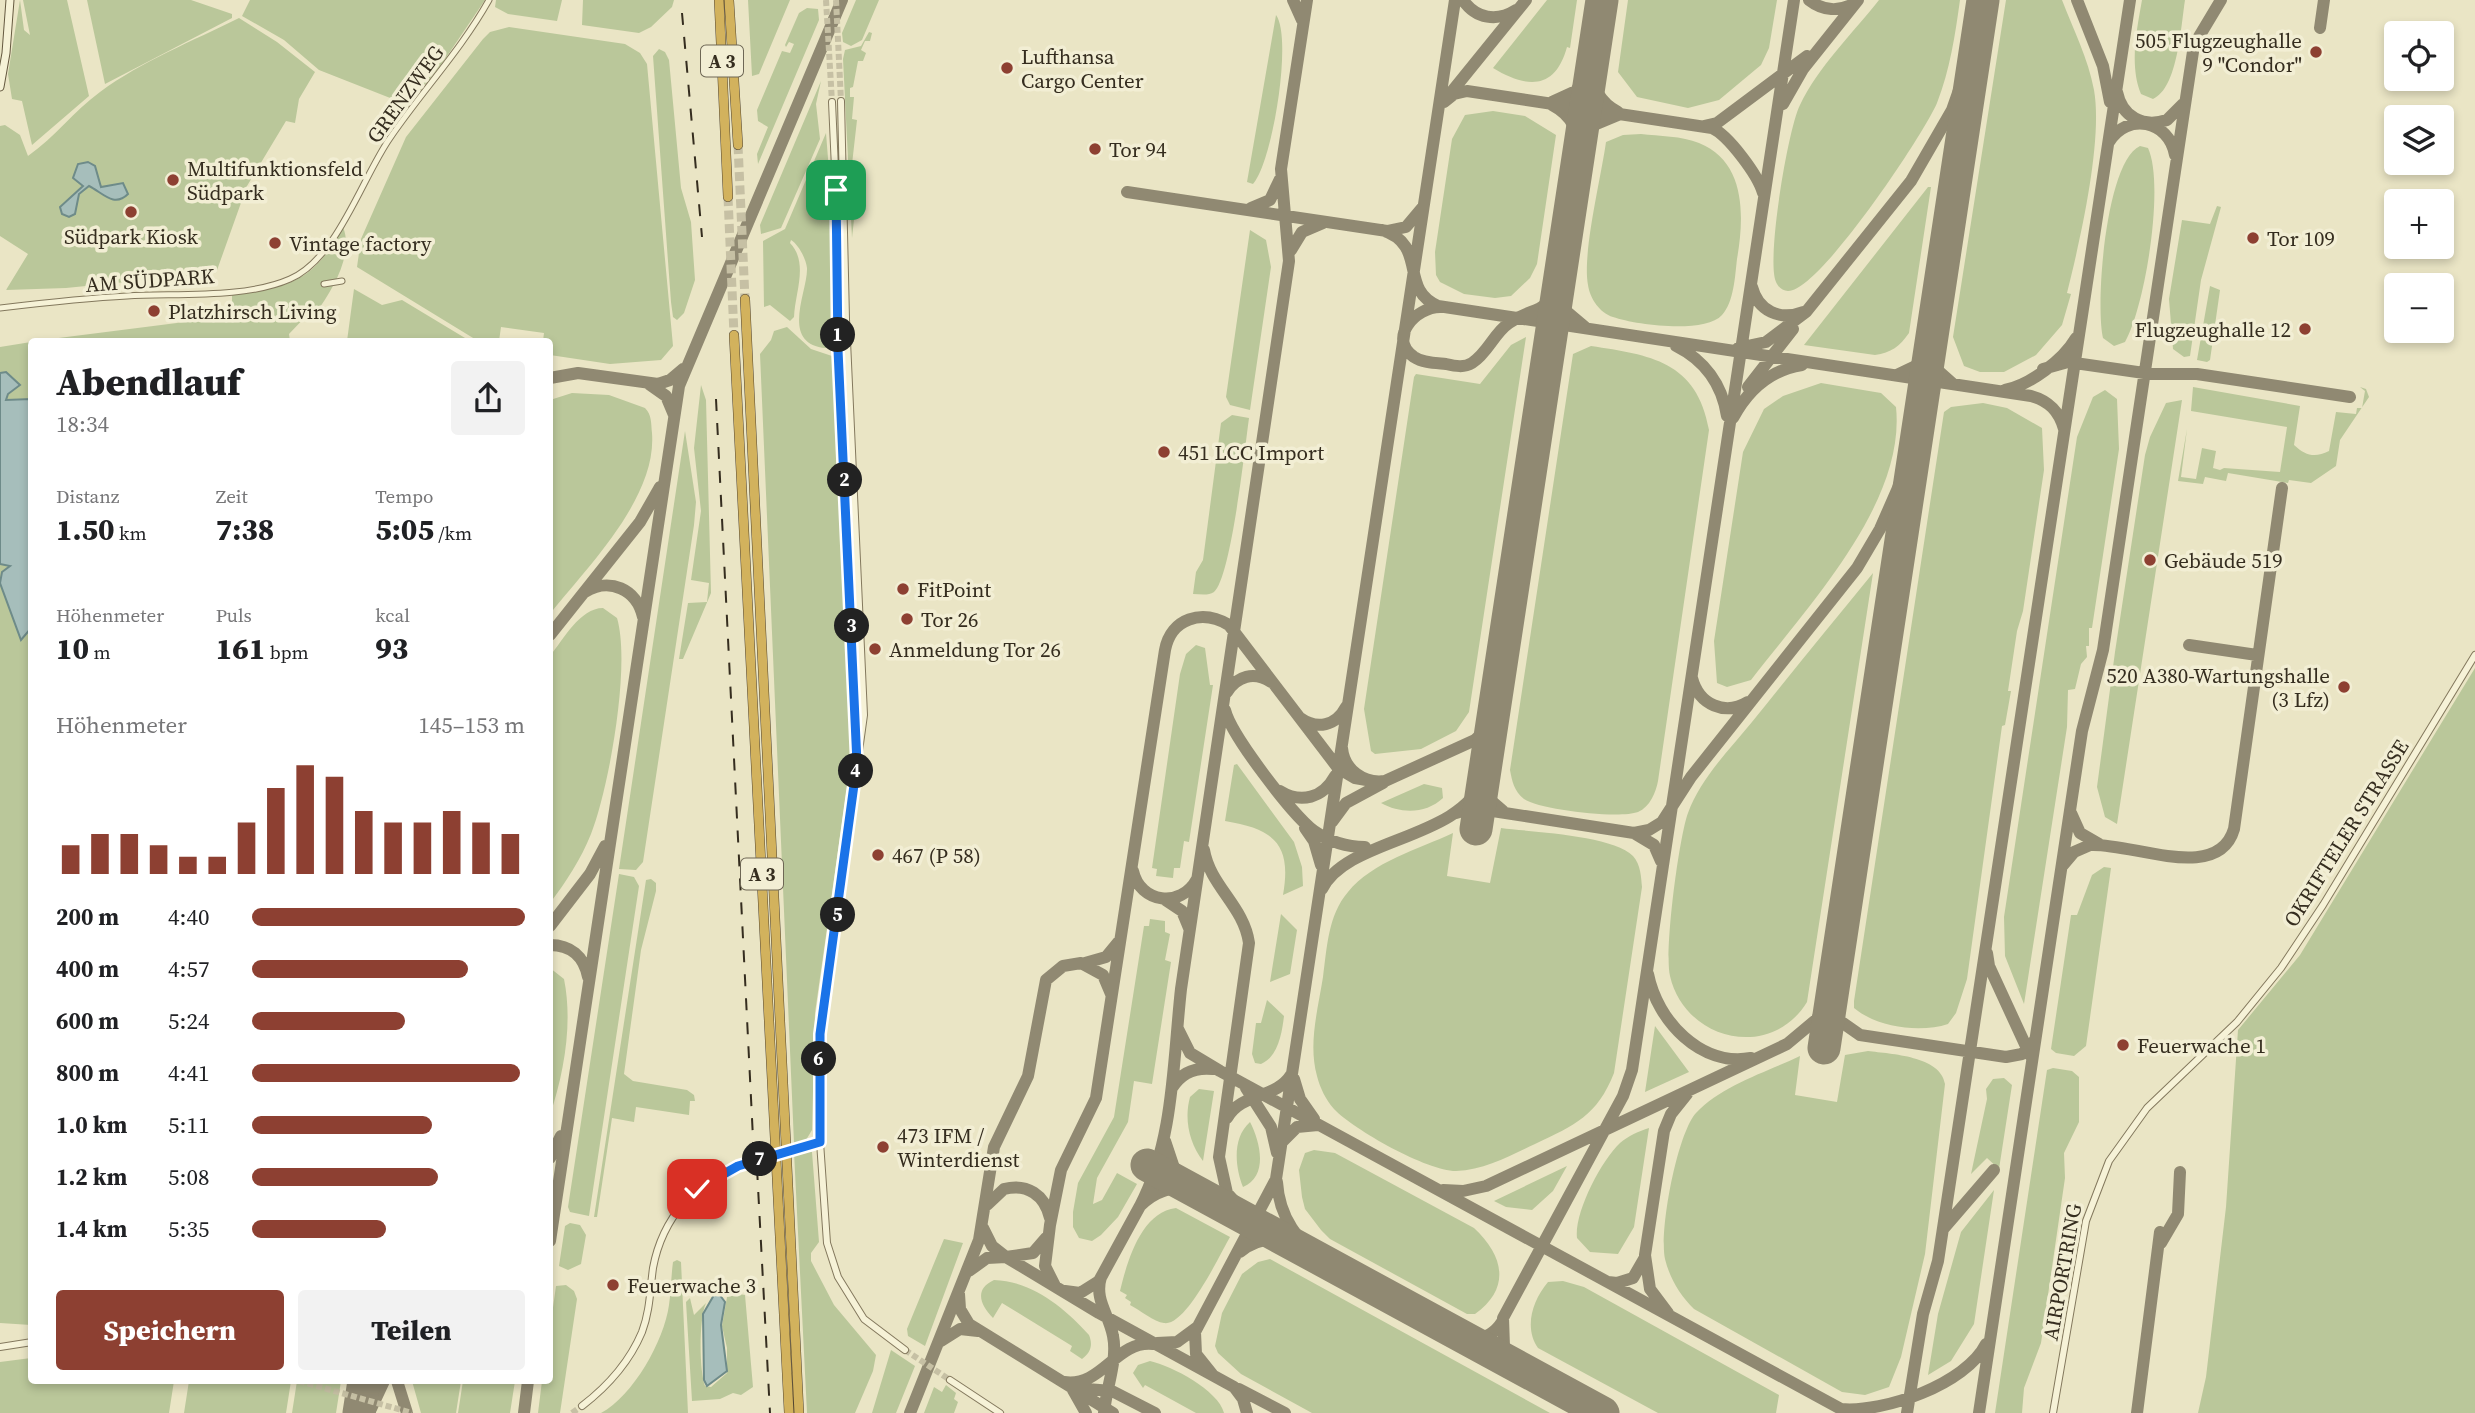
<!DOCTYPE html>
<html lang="de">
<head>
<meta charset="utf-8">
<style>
	:root { --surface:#fff; --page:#f2f2f2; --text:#202124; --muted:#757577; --accent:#8d4032 }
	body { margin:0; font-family:"Source Serif 4",serif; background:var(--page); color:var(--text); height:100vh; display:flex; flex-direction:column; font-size:26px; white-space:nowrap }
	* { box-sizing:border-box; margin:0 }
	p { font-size:23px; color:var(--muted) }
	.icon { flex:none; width:38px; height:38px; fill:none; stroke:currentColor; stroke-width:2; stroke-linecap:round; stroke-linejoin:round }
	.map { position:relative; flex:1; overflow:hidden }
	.details { position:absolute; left:28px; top:338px; width:525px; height:1046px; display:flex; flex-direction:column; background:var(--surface); border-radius:7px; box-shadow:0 4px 10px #0003 }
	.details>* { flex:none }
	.buttons { position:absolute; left:2384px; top:21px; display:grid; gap:14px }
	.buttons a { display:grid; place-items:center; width:70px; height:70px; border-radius:7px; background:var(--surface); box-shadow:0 4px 10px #0003; font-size:35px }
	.pin { position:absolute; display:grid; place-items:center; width:60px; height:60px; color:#fff; margin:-30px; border-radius:14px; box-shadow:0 4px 10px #0006 }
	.km { position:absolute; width:35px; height:35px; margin:-18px; border-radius:50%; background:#222; color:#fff; font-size:19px; line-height:35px; text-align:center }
	.round { display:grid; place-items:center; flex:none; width:74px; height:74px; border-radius:7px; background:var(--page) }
	.headline { display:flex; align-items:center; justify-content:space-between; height:119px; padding:0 28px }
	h1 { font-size:38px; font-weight:800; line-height:52px }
	.metrics { display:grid; grid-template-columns:repeat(3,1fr); gap:10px; height:119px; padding:7px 28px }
	.metrics div { display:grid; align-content:center }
	.metrics b { font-size:30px; font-weight:800 }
	.metrics small { font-size:19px; font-weight:400 }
	.metrics p { font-size:19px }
	.chart { height:196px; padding:14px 28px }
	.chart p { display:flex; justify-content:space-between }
	.chart svg { width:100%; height:126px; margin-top:7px; stroke:var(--accent); stroke-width:6 }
	.cta { display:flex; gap:14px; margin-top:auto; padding:14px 28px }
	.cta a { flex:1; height:80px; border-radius:7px; background:var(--accent); color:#fff; font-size:28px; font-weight:800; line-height:80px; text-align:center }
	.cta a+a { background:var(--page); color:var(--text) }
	ul { padding:0 28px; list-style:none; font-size:23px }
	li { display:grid; grid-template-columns:112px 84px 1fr; align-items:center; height:52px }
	li i { height:18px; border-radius:9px; background:var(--accent) }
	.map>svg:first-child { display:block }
	.green { fill:#bac79a }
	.water { fill:#a6bebb; stroke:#6e8b89; stroke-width:2 }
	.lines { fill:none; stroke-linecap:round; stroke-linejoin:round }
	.taxiway { stroke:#908972; stroke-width:12 }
	.runway { stroke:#908972; stroke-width:33 }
	.tertiary-tunnel { stroke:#c6c0a4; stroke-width:6; stroke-dasharray:6 3; stroke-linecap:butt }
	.motorway-tunnel { stroke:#c6c0a4; stroke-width:9; stroke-dasharray:9 4.5; stroke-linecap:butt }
	.minor-casing { stroke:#83785d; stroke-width:7 }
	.tertiary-casing { stroke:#83785d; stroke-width:8 }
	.secondary-casing { stroke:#655940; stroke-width:9 }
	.motorway-casing { stroke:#524531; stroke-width:10 }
	.minor { stroke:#f6f2d7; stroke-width:5 }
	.tertiary { stroke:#f6f2d7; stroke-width:6 }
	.secondary { stroke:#f6f2d7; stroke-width:7 }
	.motorway { stroke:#d2b25d; stroke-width:9 }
	.rail { stroke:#352d1f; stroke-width:2; stroke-dasharray:12 12; stroke-linecap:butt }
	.tertiary-bridge-casing { stroke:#83785d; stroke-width:8; stroke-linecap:butt }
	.tertiary-bridge { stroke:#f6f2d7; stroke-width:6 }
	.route-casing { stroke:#fff; stroke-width:14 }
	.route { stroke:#1a73e8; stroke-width:9 }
	.poi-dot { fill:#8d4032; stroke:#f2eed4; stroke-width:2.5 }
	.labels { text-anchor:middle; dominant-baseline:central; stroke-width:7; stroke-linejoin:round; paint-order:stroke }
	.shield { fill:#f2eed4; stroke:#6e6755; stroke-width:2 }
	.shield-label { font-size:19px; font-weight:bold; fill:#352d1f }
	.poi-label { font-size:21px; fill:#352d1f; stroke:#f2eed4; text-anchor:start }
	.street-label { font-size:21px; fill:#352d1f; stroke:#f2eed4 }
</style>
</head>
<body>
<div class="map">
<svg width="2475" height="1413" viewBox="0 0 2475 1413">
	<rect width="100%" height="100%" fill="#eae5c5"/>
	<path class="green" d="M20,0L24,30L30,35L23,0H67L89,96L32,145L22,101L12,99L8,74Z
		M87,0H191L232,14V18L105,84Z
		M250,0H485L441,65L408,105L319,70L284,40L242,16Z
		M496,0H562L557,21L508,14L495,7Z
		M583,0H674L672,7L651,27L639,33L582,25Z
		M748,0H790L759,74L752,76Z
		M856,0H879L862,40L851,46L843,42L842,33Z
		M1547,0H1577L1570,48L1567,47C1555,91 1526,88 1493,68Z
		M1628,0H1777L1769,48L1761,65L1719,100L1688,108L1637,97L1618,72Z
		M1879,0H1960C1955,36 1950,69 1937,103C1924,134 1819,292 1788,291C1783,291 1778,287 1776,282C1766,261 1788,128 1800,105C1818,67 1853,33 1879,0Z
		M2006,0H2062C2074,31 2088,58 2094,90C2103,141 2080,241 2067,293L2071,294L2062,325L2036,355L2004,372H1980L1964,366L1953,337Z
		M2142,0H2185C2181,25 2178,88 2153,99L2141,94C2129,65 2137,29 2142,0Z
		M807,8L818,9L819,20L758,164L757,154L768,127L758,121L757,110L782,51L790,53L794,44L789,42L786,47L785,45L799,13Z
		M1276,15C1293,38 1272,164 1253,184L1247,182Z
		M239,18L277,42L315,72L299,99L295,123L286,121L247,186L216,273L66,288L6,290L28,254L0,236V126L5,125L20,135L28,156C55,137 74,111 100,92C142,61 193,41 239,18Z
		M509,27L625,44L640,53L647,64L673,346L661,360L610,364L550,355V341H543L544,333L501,327L499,341H478L357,267L361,239L406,137L483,39L490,32Z
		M869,32L872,33L870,41H865L861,50L866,53L863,61H858L853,87L850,88V97H854L852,119L857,120L850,182L857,192L852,238L843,59L845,50L861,46Z
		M659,49L665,52L669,60L681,188L691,222L695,280L684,313L677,320L673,317L671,302L653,56Z
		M821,81L816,104L820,139L781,228L761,234L760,225Z
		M1493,111L1525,116L1556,135L1537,264L1530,278L1511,296L1495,298L1464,294L1440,282L1436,275L1435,252L1452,139L1465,115Z
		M826,133L832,209V345L826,348C779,344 808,291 807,268C806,259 799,245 791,240L790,243C809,263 795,292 794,317L790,321L770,305L764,307L763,241L785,229Z
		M1641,134C1659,136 1682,136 1699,143C1747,162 1744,219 1737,259C1735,276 1734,302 1722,315C1705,334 1636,325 1613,317C1600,313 1590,299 1588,285C1582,254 1601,178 1606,142L1623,135Z
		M2140,146L2148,148C2165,185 2145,307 2125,342L2114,346L2103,338C2095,303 2106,161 2140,146Z
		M1928,187H1931L1909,333C1900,346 1891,353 1875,355L1804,345Z
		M2217,206L2221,207L2201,280L2190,356L2184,357L2173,349L2169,299L2182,220L2210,224Z
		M343,227C354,254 333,289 316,313H309L289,334L290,341H35L232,316V294C292,286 312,283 343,227Z
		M1250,230L1266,240L1271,267L1250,410L1230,405L1226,397Z
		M2210,286L2220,290L2210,360L2207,362L2197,360Z
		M354,289L382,305L402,300L470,341H347Z
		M787,327L811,349L832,356L851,759L815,1013L812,1130L806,1140L794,1143L760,354L771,340L774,331Z
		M1526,337L1469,712L1456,731L1421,749L1375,754L1371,751L1364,709L1414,377L1416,374L1480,384L1511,345Z
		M31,342V399L6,401V372L0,373V347Z
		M1591,346C1650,355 1697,361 1709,430L1658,781C1656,792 1650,807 1638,812C1619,819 1540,810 1524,799C1514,791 1512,781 1510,770L1573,354Z
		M1821,383L1881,393L1896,407C1906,504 1806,608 1751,680L1727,687L1717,683L1714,641L1743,452L1764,409L1783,396Z
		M701,385L706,400L711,593L683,659H679L688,603L707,602L709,583L691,580L701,511L694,448Z
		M2193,387L2300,406L2294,445C2306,456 2315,458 2329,451L2336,412L2356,414L2357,408H2362L2365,391L2360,387L2366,389L2369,397L2340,440L2336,466L2311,483L2289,480L2288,483L2228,473L2226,481L2205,477L2203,484L2178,481L2187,429L2181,477L2196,479L2202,448L2216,451L2213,468L2220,470L2224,468L2280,472L2287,427L2191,411Z
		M2105,390L2117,399L2119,449L2092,628H2089V646H2086L2087,657L2081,664L2075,689L2068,690L2067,727L2024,1004L2005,956L2004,917L2077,437L2093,397Z
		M572,393L609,395L645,408C652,415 651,424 652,433C657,498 588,566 550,614V400Z
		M2182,400L2117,824L2105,817L2097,787L2115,652L2145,455L2150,437L2166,403Z
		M1983,403L2007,408L2042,428L2044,470L2023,611L2017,631L2008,691H2011L2005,725L2002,726L1967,979L1956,1013L1948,1024C1921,1033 1878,1028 1854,1008V1001L1944,412L1951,407Z
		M1232,415L1249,418C1245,447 1231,578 1214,592C1208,596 1200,594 1193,594L1196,572L1203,560L1221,423Z
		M685,431L696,502L694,525L643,862L636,870L619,869Z
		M0,564L11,566L22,639L32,627L31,1325L0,1323Z
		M1873,573L1807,1002C1771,1061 1685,1041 1670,976C1664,952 1679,837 1688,813C1700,779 1730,749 1752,722C1792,672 1833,622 1873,573Z
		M603,608L617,618C631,665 609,788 591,834C581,859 566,882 550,903V656C563,640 580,608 603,608Z
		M1196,645L1205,648L1210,685H1213L1189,842L1184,841L1180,868H1174L1173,878L1156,876L1157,869L1152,868L1180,674L1186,654Z
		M2475,668V1413H2198L2206,1377L2226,1207L2238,1030L2300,955Z
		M1237,764L1294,842L1302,867L1303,886L1283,895C1292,844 1274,829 1225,821L1234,765Z
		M1424,784L1442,788L1443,798C1426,814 1401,814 1381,803Z
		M1501,828C1531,832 1613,835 1633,856C1641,865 1641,877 1642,887L1614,1073C1597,1116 1575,1125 1535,1144C1509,1156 1485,1170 1456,1171C1427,1171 1354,1130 1334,1109C1326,1100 1320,1088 1317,1076C1308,1044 1318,1009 1323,977C1327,948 1328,915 1348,892C1372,862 1419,849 1453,833L1447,876L1490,883Z
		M2104,867L2111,868L2086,1046L2074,1056L2056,1053L2051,1049L2071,915H2077L2092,875Z
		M619,874L634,877L639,886L589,1216L570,1212L568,1207Z
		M651,879L656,883V891L641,950L624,1074L633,1081L687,1090L694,1095L695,1101H690L689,1115L636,1107L634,1122L612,1118L597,1217H594L646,880Z
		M1281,914L1297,930L1290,974L1270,982Z
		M1150,919L1165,921V932L1170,934L1165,960L1171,962L1152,1084L1134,1081L1128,1122L1097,1178L1093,1204L1102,1200L1117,1173L1137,1184L1118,1217L1101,1235L1092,1241L1079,1238L1073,1227V1212L1078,1183L1114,1117L1144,926H1149Z
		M550,968L564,979C573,1023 564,1073 550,1115Z
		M1267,1000L1284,1016C1282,1033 1278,1057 1261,1064L1255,1063L1252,1054L1256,1023H1261Z
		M1655,1026L1689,1072L1645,1092Z
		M1868,1051C1891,1054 1941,1056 1945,1084L1925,1254L1901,1357L1889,1387L1865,1395L1842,1392L1694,1309C1680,1295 1670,1279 1665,1259C1659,1231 1677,1134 1696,1113C1722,1085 1767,1072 1800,1056L1795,1095L1837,1102L1845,1055Z
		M2053,1068L2072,1071L2079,1077V1122L2064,1153L2065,1178L2041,1343L2024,1388L2022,1413H1995L2047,1070Z
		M2004,1078L2012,1085L1999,1169L1987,1158L1971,1174L1987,1099L1986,1089L1993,1079Z
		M1199,1089L1214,1091L1203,1161C1189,1143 1184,1119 1190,1097Z
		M1250,1122C1260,1141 1269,1176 1243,1187C1235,1167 1232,1138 1250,1122Z
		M1649,1128L1634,1227L1618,1254L1590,1252L1577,1238C1574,1213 1601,1161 1620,1143C1628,1136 1639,1131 1649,1128Z
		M805,1149L812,1152L819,1242L811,1253V1261L834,1305L876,1355L873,1371L855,1413H807L794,1152Z
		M1314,1150L1335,1153L1474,1228C1504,1256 1511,1288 1475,1314H1467L1330,1239L1321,1230L1305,1209L1302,1197L1299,1170L1305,1153Z
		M1567,1166L1553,1191L1532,1210L1506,1207L1494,1201Z
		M1994,1190L1974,1324L1951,1361L1928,1375L1938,1314L1961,1232Z
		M1176,1208L1230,1237C1220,1254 1186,1327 1164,1323C1154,1322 1140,1310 1130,1305L1131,1302L1125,1298L1127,1295L1120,1291C1127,1262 1141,1212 1176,1208Z
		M570,1223L580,1225L586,1235L581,1264L568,1270L559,1266L565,1226Z
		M944,1239L963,1243L925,1346L908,1336L907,1329Z
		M1270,1259L1550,1413H1312L1241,1374L1218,1353L1215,1346L1222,1313L1242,1274L1258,1262Z
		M677,1260L681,1262L688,1413H601C633,1396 664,1341 669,1305C671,1292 671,1277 673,1262Z
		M994,1280C1032,1281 1065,1308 1089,1335C1093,1345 1091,1352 1082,1359L1070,1351L1072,1346L1002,1303L993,1318C980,1305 974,1289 994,1280Z
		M1563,1281L1584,1287L1779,1395L1776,1413H1658L1538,1348C1524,1328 1532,1301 1548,1282Z
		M566,1285L574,1291L577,1299L560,1413H538L542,1381H550V1329L556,1286Z
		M739,1294L745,1295L753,1387L741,1395L733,1393L720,1399L692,1401L686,1302L690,1298L694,1315L706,1303C699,1318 699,1370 705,1386L711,1387L727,1373V1348L722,1326L727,1297Z
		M891,1350L915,1366L896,1413H872Z
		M31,1358L32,1381H174L169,1413H0V1362Z
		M1150,1361C1172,1366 1218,1390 1224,1413H1196L1145,1385L1143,1388L1133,1373L1138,1365Z
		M189,1381H291L286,1413H184Z
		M297,1381H341L336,1413H292Z
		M412,1381H461L456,1413H421Z
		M463,1381H515L510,1413H458Z
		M946,1385L956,1393L954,1399L958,1402L954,1413H924L934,1387L942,1392Z"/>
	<path class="water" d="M88,162L95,166L101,187L123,183L128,194C114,208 103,193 89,186L79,194L75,214L69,217L62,214L60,207L83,186L73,178L78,164Z
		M6,372L20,385L8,394L6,400L31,399L32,627L21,640L0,583L2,572L10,566L0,564V373Z
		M719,1294L725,1302L721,1325L727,1371L707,1386L704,1380L703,1314L714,1295Z"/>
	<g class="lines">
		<path class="taxiway" d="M1293,0L1302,20
			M1463,0C1476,19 1497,22 1516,10
			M1809,0C1823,11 1839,12 1855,3
			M2077,0L2103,66L2110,102
			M2320,28L2324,0
			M1592,67C1592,88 1600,102 1618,112
			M2117,92C2122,117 2143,128 2167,120L2183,104
			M1449,95L1526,0
			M1444,102L1454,94L1467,91L1712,128C1728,135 1758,175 1763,193
			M1552,102L1576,91L1593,64
			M1783,104L1803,69L1858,0
			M1552,105C1573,116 1578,131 1579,153
			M1704,126L1717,123L1807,56
			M2109,142C2127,112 2169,120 2175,155
			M1580,150L1594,125L1618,115
			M1127,192L1387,231L1406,227L1422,208
			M1251,208L1270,200L1280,179
			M1382,230C1429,245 1398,289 1438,306L2031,396C2049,401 2059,411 2064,429
			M1291,250L1302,232L1323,223
			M1559,286L1566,311L1585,327
			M1752,287C1758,311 1780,321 1803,312
			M1440,307C1416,307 1387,338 1414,357C1423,363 1436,363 1446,364C1455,366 1464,368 1472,363C1488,353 1494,333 1509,323C1537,304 1543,319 1560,279
			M1931,345L1935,368L1953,384
			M1676,346C1704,360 1722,384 1727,416
			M1738,348L1766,342L1806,312L1911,181L1952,110L1971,56L1981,10
			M2043,369L2068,362L2151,374H2197L2350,397
			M1897,375L1920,364L1931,341
			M550,378L578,373L658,384L670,380L683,369
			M649,384L666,396L674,415
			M1748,387L1793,329
			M2005,390C2030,385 2063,360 2076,338
			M1733,418C1748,390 1770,370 1802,365
			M585,592C609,577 637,589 643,617
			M550,635L640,522L660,487
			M2189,645L2257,655
			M1692,678C1699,705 1725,716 1748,702
			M1227,692C1237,676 1254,671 1271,682
			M1225,710C1231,735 1293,816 1314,831C1330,842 1346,847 1365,847
			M1300,718C1317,730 1336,726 1346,707
			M1342,748C1344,770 1364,784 1385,781L1475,740L1487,729L1494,712
			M1484,778L1488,798L1503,811
			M1280,791C1301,804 1323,798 1335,776
			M1456,813L1473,808L1634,833L1649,830L1662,822L1691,777L1857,568L1880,529L1898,488L1918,430
			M2071,813L2080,833L2099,844
			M1332,822L1346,803L1383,783
			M1305,828L1314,841L1321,865
			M1634,833L1654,845L1661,861
			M1204,850C1210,886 1244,906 1249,943L1219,1157L1227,1193L1254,1223
			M2063,865L2074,852L2090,845C2131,842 2218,884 2234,829L2282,488
			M1133,871C1140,903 1181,909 1197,879
			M1322,889C1348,837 1460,841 1484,778
			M1164,899L1182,911L1189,928
			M550,926L590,874L605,846
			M550,945C570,945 584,956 588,977
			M1987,953L1989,966L2030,1055
			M1085,963L1106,957L1120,940
			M1648,974C1657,1021 1701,1067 1751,1058
			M1833,994L1840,1021L1860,1035L2006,1057L2022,1054L2035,1040
			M1178,1029L1190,1053L1220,1071L1841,1409C1884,1413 1966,1384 1986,1344
			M1294,1079L1300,1099L1314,1119
			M1172,1088C1181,1073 1195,1067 1213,1069
			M1246,1088L1271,1127L1277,1153
			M1227,1118C1242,1092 1276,1099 1291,1075
			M1165,1141L1175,1171L1191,1188
			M1283,1141L1297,1127L1318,1125
			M550,1158L561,1136
			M1277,1182C1279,1216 1298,1244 1326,1262
			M1443,1190L1463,1191L1486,1186L1787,1044L1817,1019L1833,986
			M987,1205L1004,1189C1027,1183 1045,1195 1050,1218
			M1140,1206C1174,1141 1173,1061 1181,989L1289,261L1281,169L1307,0
			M983,1228L992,1246L1006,1257L1033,1253L1046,1238
			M1944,1228L1994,1170
			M550,1241L679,386L842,0
			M2161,1243L2178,1214L2180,1172
			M1240,1252C1256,1238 1274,1236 1294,1245
			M969,1271L987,1258L1006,1257L1099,1313L1234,1387L1243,1399L1247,1413
			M1101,1277C1094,1300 1109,1314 1113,1336C1118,1360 1106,1388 1104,1413
			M1608,1282L1617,1283L1633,1278L1644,1259
			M1055,1286L1045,1266L1050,1225L1061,1170L1096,1098L1165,650C1171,618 1202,609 1229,625L1338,768L1355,778L1378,782
			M1065,1291L1080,1293L1099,1281L1140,1206C1155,1191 1170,1187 1191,1188
			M959,1294L960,1309L969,1324L1113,1413
			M1668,1313L1650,1289L1645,1255L1664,1131L1671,1114L1687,1094
			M1464,1337C1480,1341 1493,1336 1502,1322
			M941,1341L960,1329L978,1331
			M1157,1343L1177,1342L1196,1328
			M1522,1369L1504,1347L1503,1318L1623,1096L1632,1070L1794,0
			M1212,1374L1196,1354L1195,1332L1276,1179L1455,0
			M397,1381L407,1413
			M1064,1382C1102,1388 1116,1340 1153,1344
			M1074,1388L1112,1391L1155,1413
			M1239,1389L1285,1413
			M1073,1390L1086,1413
			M369,1413L384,1381
			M524,1413L528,1381
			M910,1413L979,1240L994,1147L1028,1076L1046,980L1063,966L1081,963L1103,975L1111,994
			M1907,1413L1923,1314L1938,1261L2130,0
			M1979,1413L2082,731L2103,650L2194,45L2221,0
			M2137,1413L2160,1232"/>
		<path class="runway" d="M1476,829L1602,0
			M1824,1048L1983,0
			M1147,1165L1603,1413
			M359,1413L364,1381"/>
		<path class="tertiary-tunnel" d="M826,0L832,102
			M836,0L841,101
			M905,1350L950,1380
			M299,1381L412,1413
			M572,1413L582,1406"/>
		<path class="motorway-tunnel" d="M738,145L745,299
			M728,197L734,335"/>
		<g class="minor-casing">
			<path id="minor" d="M324,284L342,281
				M0,308C42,303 85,298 127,296C175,293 245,299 290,279C337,259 362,178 390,138C422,91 461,50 489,0"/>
		</g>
		<g class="tertiary-casing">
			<path id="tertiary" d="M841,101L846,319L864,715L820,1034V1142L827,1243L838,1277L864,1319L905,1350
				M832,102L838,235V350L857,757
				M805,1145L820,1142
				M0,1347L32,1342
				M950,1380L1000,1413
				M582,1406C608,1386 629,1363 642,1332C650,1311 650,1290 653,1268C662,1219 696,1178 744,1164
				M2053,1413L2086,1221L2109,1161L2147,1108L2237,1022L2281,968L2323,905L2475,655"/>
		</g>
		<g class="secondary-casing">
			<path id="secondary" d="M0,87L6,53L10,0"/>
		</g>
		<g class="motorway-casing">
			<path id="motorway" d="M719,0L728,197
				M729,0L738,145
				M745,299L799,1413
				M734,335L789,1413"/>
		</g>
		<use href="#minor" class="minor"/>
		<use href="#tertiary" class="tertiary"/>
		<use href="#secondary" class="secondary"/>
		<use href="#motorway" class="motorway"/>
		<path class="rail" d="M682,13L702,237
			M716,399L754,1158
			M757,1168L770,1413"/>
		<g class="tertiary-bridge-casing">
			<path id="tertiary-bridge" d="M744,1164L805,1145"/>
		</g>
		<use href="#tertiary-bridge" class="tertiary-bridge"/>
	</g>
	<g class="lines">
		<g class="route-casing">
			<path id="route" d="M697,1189L738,1166L820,1142V1034L857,763L838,350L836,190"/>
		</g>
		<use href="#route" class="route"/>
	</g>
	<g class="poi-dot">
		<circle cx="2316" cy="52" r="7"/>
		<circle cx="1007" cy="68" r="7"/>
		<circle cx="1095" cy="149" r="7"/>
		<circle cx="173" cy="180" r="7"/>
		<circle cx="131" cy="212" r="7"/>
		<circle cx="2253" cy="238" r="7"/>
		<circle cx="275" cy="243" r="7"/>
		<circle cx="154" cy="311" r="7"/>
		<circle cx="2305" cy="329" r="7"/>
		<circle cx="1164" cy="452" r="7"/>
		<circle cx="2150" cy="560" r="7"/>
		<circle cx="903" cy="589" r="7"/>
		<circle cx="907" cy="619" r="7"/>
		<circle cx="875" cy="649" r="7"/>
		<circle cx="2344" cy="687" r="7"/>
		<circle cx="878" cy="855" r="7"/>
		<circle cx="2123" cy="1045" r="7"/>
		<circle cx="883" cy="1147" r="7"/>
		<circle cx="613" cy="1285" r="7"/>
	</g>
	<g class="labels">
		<g class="shield">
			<rect x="701" y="45.5" width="42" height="31" rx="5"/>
			<rect x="741" y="858.5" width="42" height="31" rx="5"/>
		</g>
		<g class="shield-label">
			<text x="722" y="61">A 3</text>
			<text x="762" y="874">A 3</text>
		</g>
		<g class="poi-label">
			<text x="2302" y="40" text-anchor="end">505 Flugzeughalle<tspan x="2302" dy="24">9 "Condor"</tspan></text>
			<text x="1021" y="56">Lufthansa<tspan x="1021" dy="24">Cargo Center</tspan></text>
			<text x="1109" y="149">Tor 94</text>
			<text x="187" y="168">Multifunktionsfeld<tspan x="187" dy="24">Südpark</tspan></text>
			<text x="131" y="236" text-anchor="middle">Südpark Kiosk</text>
			<text x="2267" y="238">Tor 109</text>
			<text x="289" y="243">Vintage factory</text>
			<text x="168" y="311">Platzhirsch Living</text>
			<text x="2291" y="329" text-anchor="end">Flugzeughalle 12</text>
			<text x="1178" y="452">451 LCC Import</text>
			<text x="2164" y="560">Gebäude 519</text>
			<text x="917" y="589">FitPoint</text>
			<text x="921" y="619">Tor 26</text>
			<text x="889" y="649">Anmeldung Tor 26</text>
			<text x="2330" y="675" text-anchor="end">520 A380-Wartungshalle<tspan x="2330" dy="24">(3 Lfz)</tspan></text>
			<text x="892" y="855">467 (P 58)</text>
			<text x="2137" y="1045">Feuerwache 1</text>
			<text x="897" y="1135">473 IFM /<tspan x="897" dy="24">Winterdienst</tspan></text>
			<text x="627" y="1285">Feuerwache 3</text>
		</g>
		<g class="street-label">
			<text transform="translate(405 94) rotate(-54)">GRENZWEG</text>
			<text transform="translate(150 280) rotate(-4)">AM SÜDPARK</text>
			<text transform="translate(2346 833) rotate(-58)">OKRIFTELER STRASSE</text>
			<text transform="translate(2062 1272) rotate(-80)">AIRPORTRING</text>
		</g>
	</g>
</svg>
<div class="buttons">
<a><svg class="icon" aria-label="locate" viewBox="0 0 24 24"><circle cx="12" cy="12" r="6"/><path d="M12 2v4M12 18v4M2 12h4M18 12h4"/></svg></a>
<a><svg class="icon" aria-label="layers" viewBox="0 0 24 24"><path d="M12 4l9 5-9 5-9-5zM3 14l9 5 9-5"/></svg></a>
<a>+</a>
<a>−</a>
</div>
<div class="pin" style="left:836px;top:190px;background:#1e9e55"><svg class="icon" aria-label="arrive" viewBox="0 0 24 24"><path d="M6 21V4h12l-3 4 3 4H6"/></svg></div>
<div class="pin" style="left:697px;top:1189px;background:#d93025"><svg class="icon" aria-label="check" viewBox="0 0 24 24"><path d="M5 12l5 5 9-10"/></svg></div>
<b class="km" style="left:838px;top:335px">1</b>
<b class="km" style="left:845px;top:480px">2</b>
<b class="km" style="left:852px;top:626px">3</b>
<b class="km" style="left:856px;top:771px">4</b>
<b class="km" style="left:838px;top:915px">5</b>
<b class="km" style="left:819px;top:1059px">6</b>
<b class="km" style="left:760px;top:1159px">7</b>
<section class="details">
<div class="headline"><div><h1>Abendlauf</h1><p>18:34</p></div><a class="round"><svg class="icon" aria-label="share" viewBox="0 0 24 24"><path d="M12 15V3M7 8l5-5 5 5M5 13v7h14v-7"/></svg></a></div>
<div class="metrics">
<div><p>Distanz</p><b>1.50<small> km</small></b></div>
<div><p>Zeit</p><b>7:38</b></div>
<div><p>Tempo</p><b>5:05<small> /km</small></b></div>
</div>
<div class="metrics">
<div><p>Höhenmeter</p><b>10<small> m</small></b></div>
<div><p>Puls</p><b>161<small> bpm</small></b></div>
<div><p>kcal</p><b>93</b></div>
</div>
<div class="chart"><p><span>Höhenmeter</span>145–153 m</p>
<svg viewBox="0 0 160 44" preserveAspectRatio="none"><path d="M5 44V34M15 44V30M25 44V30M35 44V34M45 44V38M55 44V38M65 44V26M75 44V14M85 44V6M95 44V10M105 44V22M115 44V26M125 44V26M135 44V22M145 44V26M155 44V30"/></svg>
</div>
<ul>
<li><b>200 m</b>4:40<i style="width:100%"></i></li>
<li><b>400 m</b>4:57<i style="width:79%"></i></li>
<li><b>600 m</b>5:24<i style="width:56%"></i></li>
<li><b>800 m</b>4:41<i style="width:98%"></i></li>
<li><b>1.0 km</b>5:11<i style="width:66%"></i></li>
<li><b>1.2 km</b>5:08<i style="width:68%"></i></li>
<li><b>1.4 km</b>5:35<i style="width:49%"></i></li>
</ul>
<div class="cta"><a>Speichern</a><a>Teilen</a></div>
</section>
</div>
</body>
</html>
